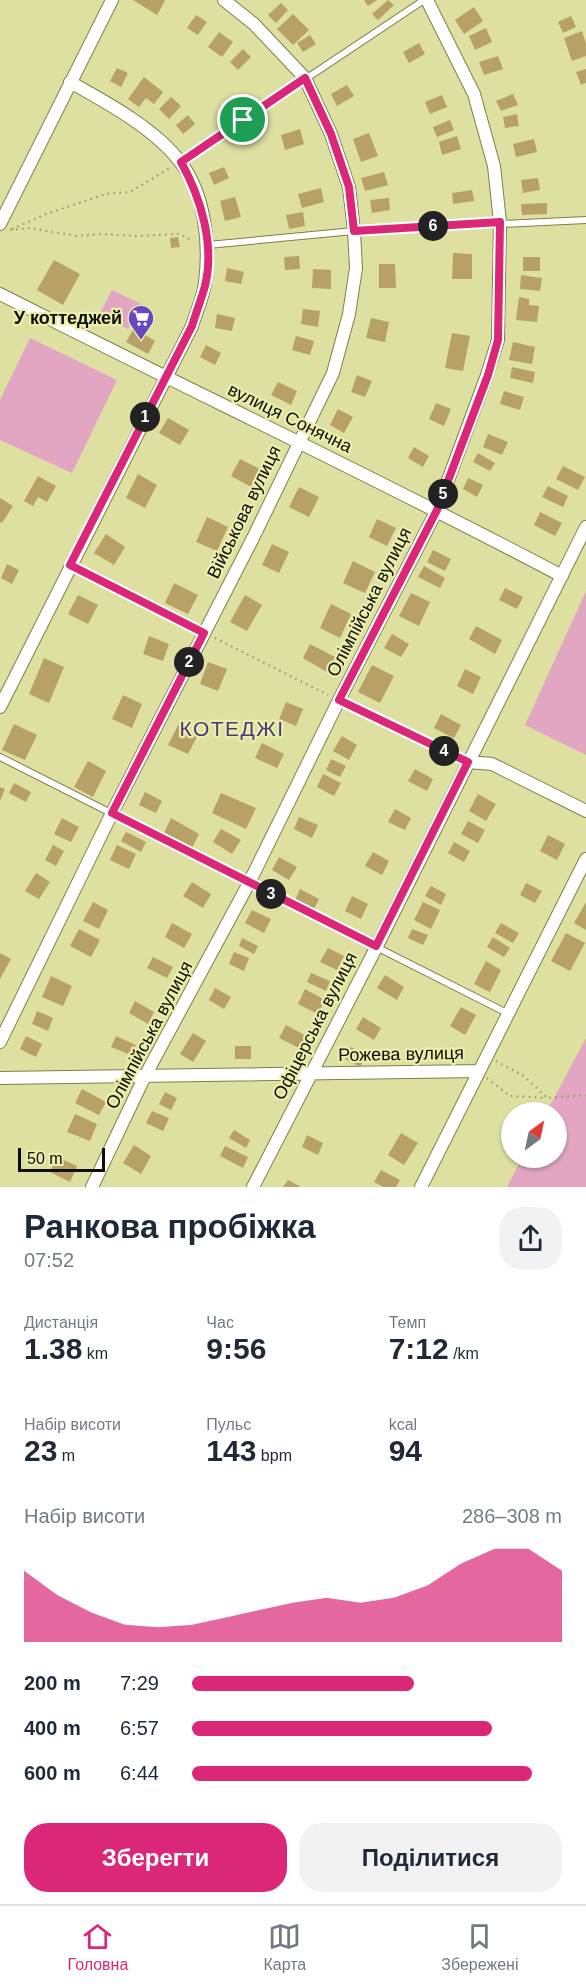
<!DOCTYPE html>
<html lang="uk">
<head>
<meta charset="utf-8">
<style>
	:root { --surface:#fff; --page:#f2f2f3; --text:#1f2937; --muted:#747a83; --line:#e0e1e3; --accent:#db2777 }
	body { margin:0; font-family:Arial,sans-serif; background:var(--page); color:var(--text); height:100vh; display:flex; flex-direction:column; font-size:22px; white-space:nowrap }
	* { box-sizing:border-box; margin:0 }
	p { font-size:20px; color:var(--muted) }
	.icon { flex:none; width:33px; height:33px; fill:none; stroke:currentColor; stroke-width:2; stroke-linecap:round; stroke-linejoin:round }
	.map { position:relative; height:1187px; overflow:hidden }
	.panel { display:flex; flex-direction:column; background:var(--surface); flex:1 }
	.panel>* { flex:none }
	.needle { width:39px; rotate:33deg }
	.controls { position:absolute; left:501px; top:1102px; display:grid; gap:12px }
	.controls a { display:grid; place-items:center; width:66px; height:66px; border-radius:50%; background:var(--surface); box-shadow:0 2px 4px #0004; font-size:30px }
	.scale { position:absolute; left:18px; bottom:15px; width:87px; box-sizing:border-box; padding-left:6px; border:3px solid #0e0e00; border-top:0; font-size:16px; line-height:21px; white-space:nowrap; color:#0e0e00; -webkit-text-stroke:4px #ebedad; paint-order:stroke }
	.pin { position:absolute; display:grid; place-items:center; width:51px; height:51px; color:#fff; margin:-26px; border:3px solid #fff; border-radius:50%; box-shadow:0 2px 6px #0007 }
	.km { position:absolute; width:30px; height:30px; margin:-15px; border-radius:50%; background:#222; color:#fff; font-size:16px; line-height:30px; text-align:center }
	.round { display:grid; place-items:center; flex:none; width:63px; height:63px; border-radius:24px; background:var(--page) }
	.headline { display:flex; align-items:center; justify-content:space-between; height:102px; padding:0 24px }
	h1 { font-size:33px; font-weight:700; line-height:45px }
	.figures { display:grid; grid-template-columns:repeat(3,1fr); gap:9px; height:102px; padding:6px 24px }
	.figures div { display:grid; align-content:center }
	.figures b { font-size:30px; font-weight:700 }
	.figures small { font-size:16px; font-weight:400 }
	.figures p { font-size:16px }
	.chart { height:168px; padding:12px 24px }
	.chart p { display:flex; justify-content:space-between }
	.chart svg { width:100%; height:108px; margin-top:6px; fill:var(--accent); opacity:.7 }
	.cta { display:flex; gap:12px; margin-top:auto; padding:12px 24px }
	.cta a { flex:1; height:69px; border-radius:24px; background:var(--accent); color:#fff; font-size:24px; font-weight:700; line-height:69px; text-align:center }
	.cta a+a { background:var(--page); color:var(--text) }
	ul { padding:0 24px; list-style:none; font-size:20px }
	li { display:grid; grid-template-columns:96px 72px 1fr; align-items:center; height:45px }
	li i { height:15px; border-radius:8px; background:var(--accent) }
	.tab-bar { display:flex; justify-content:space-around; align-items:center; height:84px; border-top:2px solid var(--line); background:var(--surface); font-size:16px; color:var(--muted) }
	.tab-bar a { display:grid; justify-items:center; gap:3px }
	.tab-bar .active { color:var(--accent) }
	.map>svg:first-child { display:block }
	.green { fill:#e3a6c2 }
	.building { fill:#b7a166 }
	.lines { fill:none; stroke-linecap:round; stroke-linejoin:round }
	.service-casing { stroke:#7e8044; stroke-width:8 }
	.minor-casing { stroke:#7e8044; stroke-width:14 }
	.path { stroke:#919366; stroke-width:2; stroke-dasharray:1.5 4.5; stroke-linecap:butt }
	.service { stroke:#fff; stroke-width:6 }
	.minor { stroke:#fff; stroke-width:12 }
	.route-casing { stroke:#fff; stroke-width:12 }
	.route { stroke:#db2777; stroke-width:8 }
	.labels { text-anchor:middle; dominant-baseline:central; stroke-width:4.5; stroke-linejoin:round; paint-order:stroke }
	.poi-label { font-size:18px; font-weight:bold; fill:#0e0e00; stroke:#ebedad; text-anchor:end }
	.street-label { font-size:18px; fill:#0e0e00; stroke:#ebedad }
	.quarter-label { font-size:21px; letter-spacing:1.5px; fill:#463a77; stroke:#ebedad }
</style>
</head>
<body>
<div class="map">
<svg width="586" height="1187" viewBox="0 0 586 1187">
	<rect width="100%" height="100%" fill="#dde0a1"/>
	<path class="green" d="M112,290L141,304L128,329L99,315Z
		M30,338L117,380L72,473L0,440V400Z
		M586,591V755L525,725Z
		M586,1038V1187H507L522,1158H556V1113H546Z"/>
	<path class="building" d="M133,0H164L165,1L157,15Z
		M364,0H377L368,6Z
		M388,0L394,5L378,20L372,14Z
		M281,3L288,10L276,23L268,15Z
		M474,7L483,21L464,34L455,20Z
		M293,14L309,30L293,45L277,29Z
		M196,15L207,22L198,35L187,28Z
		M571,16L576,27L563,33L558,22Z
		M486,28L492,42L475,50L469,36Z
		M582,31L586,44V56L572,61L564,38Z
		M219,32L233,42L222,57L208,47Z
		M310,35L316,44L303,52L297,43Z
		M419,43L425,54L409,63L403,52Z
		M243,49L251,57L238,70L230,62Z
		M498,56L503,69L484,75L479,62Z
		M117,68L128,73L121,87L110,81Z
		M586,69V83L581,85L576,72Z
		M144,77L163,92L154,104L146,98L139,107L128,99Z
		M347,85L354,96L337,106L331,94Z
		M513,94L518,105L501,111L496,101Z
		M442,95L447,107L430,114L425,102Z
		M171,97L181,106L169,119L159,109Z
		M517,114L519,126L505,128L503,117Z
		M188,115L195,124L183,134L176,125Z
		M450,120L454,130L437,137L433,127Z
		M300,129L304,144L285,150L281,135Z
		M369,133L378,156L361,162L353,139Z
		M457,136L461,149L442,155L439,142Z
		M534,139L537,152L516,157L513,144Z
		M224,167L229,178L214,185L209,173Z
		M384,172L388,185L365,191L361,178Z
		M538,178L540,190L523,193L521,180Z
		M321,188L324,202L302,208L298,194Z
		M472,190L474,201L453,204L452,193Z
		M235,197L241,217L225,221L220,201Z
		M389,198L390,210L372,213L370,200Z
		M547,203V214L522,215L521,204Z
		M303,212L305,226L289,229L286,215Z
		M178,237L180,247L171,248L170,238Z
		M453,253L472,254V279H452Z
		M299,256L300,269L285,270L284,257Z
		M523,257H540V271H523Z
		M54,260L80,274L63,305L37,290Z
		M379,264H395L396,288H379Z
		M227,268L244,272L241,284L225,281Z
		M313,269L331,270V289L312,288Z
		M521,275L542,278L540,291L520,289Z
		M519,297L529,299V305L539,306L537,322L516,320Z
		M303,309L320,311L318,327L301,324Z
		M217,314L235,318L232,331L215,328Z
		M371,318L389,322L385,342L366,338Z
		M134,328L155,341L148,354L126,342Z
		M452,333L470,336L463,371L445,368Z
		M296,336L314,341L310,355L292,350Z
		M513,342L535,347L532,364L509,360Z
		M206,345L221,353L215,365L200,357Z
		M512,367L535,372L533,383L510,378Z
		M357,375L372,381L365,397L351,392Z
		M278,382L297,391L291,405L271,395Z
		M504,391L524,397L520,410L500,404Z
		M436,403L451,409L444,426L429,419Z
		M338,409L353,417L344,433L330,425Z
		M168,418L189,430L180,445L159,433Z
		M488,434L508,442L502,455L483,447Z
		M414,447L429,456L423,467L408,458Z
		M478,453L495,463L490,471L473,462Z
		M240,459L260,469L251,487L231,476Z
		M563,466L585,477L578,490L556,479Z
		M138,474L157,485L145,508L126,498Z
		M38,476L56,486L47,502L38,497L33,506L24,501Z
		M468,478L483,485L477,497L463,489Z
		M548,486L568,496L563,507L542,497Z
		M299,487L319,497L309,517L289,507Z
		M0,498L13,506L2,523L0,522Z
		M540,512L562,523L555,536L534,525Z
		M207,517L228,527L217,551L196,542Z
		M377,519L396,528L387,546L369,537Z
		M106,534L125,547L114,565L94,553Z
		M272,544L289,552L279,573L262,565Z
		M433,550L451,559L445,571L427,562Z
		M353,561L375,572L365,593L343,583Z
		M7,564L19,570L12,584L1,578Z
		M424,566L445,578L440,588L418,577Z
		M174,583L198,595L188,614L165,603Z
		M505,588L523,597L517,609L499,600Z
		M411,593L430,602L419,626L399,616Z
		M78,595L98,605L88,624L68,614Z
		M245,595L262,605L247,631L230,622Z
		M331,604L351,614L340,638L320,628Z
		M476,626L502,640L495,654L469,639Z
		M392,634L409,644L401,657L384,648Z
		M149,636L169,644L163,661L143,654Z
		M310,644L335,657L327,672L303,658Z
		M44,658L64,667L49,703L29,694Z
		M208,662L227,669L218,691L200,684Z
		M372,665L394,676L380,703L358,692Z
		M465,669L481,677L473,694L457,686Z
		M123,695L142,704L132,728L112,719Z
		M286,702L303,709L296,726L279,719Z
		M441,714L461,725L454,738L434,728Z
		M14,724L37,735L25,760L2,750Z
		M178,725L198,735L188,754L168,745Z
		M342,736L357,745L349,760L333,751Z
		M262,743L284,754L277,768L255,758Z
		M331,759L346,766L340,777L326,770Z
		M88,761L106,771L93,797L74,787Z
		M415,769L433,779L427,791L408,781Z
		M323,774L341,783L334,796L317,787Z
		M14,783L31,792L26,802L9,793Z
		M0,787L5,789L0,801Z
		M145,792L162,801L156,813L139,805Z
		M221,793L256,808L246,829L212,813Z
		M478,794L496,804L486,821L469,811Z
		M395,809L411,818L405,830L388,822Z
		M299,817L318,825L312,838L294,829Z
		M62,818L79,827L71,842L54,834Z
		M171,818L199,834L191,850L163,835Z
		M468,821L485,830L478,843L461,834Z
		M221,829L241,840L232,854L213,842Z
		M126,832L146,842L141,852L121,841Z
		M548,835L565,844L557,860L540,851Z
		M454,842L470,851L464,862L448,853Z
		M53,845L64,851L56,866L45,860Z
		M117,845L136,854L129,869L110,860Z
		M373,852L389,861L382,875L365,866Z
		M279,857L297,867L289,880L272,870Z
		M36,873L50,882L39,899L25,891Z
		M192,882L211,894L203,908L183,896Z
		M526,883L542,891L535,903L520,895Z
		M431,886L446,894L441,905L425,896Z
		M300,889L319,899L313,911L294,902Z
		M352,896L368,904L361,919L345,911Z
		M93,902L108,910L99,929L83,921Z
		M423,902L440,910L431,929L414,920Z
		M586,902V930L574,923Z
		M252,910L271,919L264,933L245,923Z
		M172,923L192,934L184,948L165,937Z
		M501,923L519,933L513,943L495,933Z
		M79,929L100,940L91,957L70,946Z
		M412,929L428,935L423,945L408,938Z
		M566,933L585,943L570,971L551,961Z
		M493,937L510,948L504,957L487,947Z
		M242,938L258,946L254,954L239,946Z
		M328,948L344,956L337,970L320,962Z
		M234,952L249,958L244,971L229,964Z
		M0,953L11,959L0,979Z
		M153,957L173,967L167,978L147,968Z
		M486,961L501,970L490,992L474,984Z
		M311,973L330,981L326,991L307,982Z
		M385,975L404,987L397,1000L377,988Z
		M51,976L72,986L63,1006L42,997Z
		M215,988L231,997L224,1009L209,1000Z
		M305,989L325,1000L318,1014L298,1004Z
		M135,1001L154,1012L148,1024L129,1013Z
		M461,1007L476,1015L465,1035L450,1026Z
		M37,1011L53,1018L48,1031L32,1024Z
		M363,1017L381,1028L374,1040L356,1029Z
		M286,1025L306,1036L299,1048L279,1038Z
		M193,1033L206,1041L193,1062L180,1054Z
		M26,1036L42,1044L36,1057L20,1049Z
		M116,1036L136,1045L131,1055L111,1047Z
		M235,1046H251V1059H235Z
		M351,1047L366,1055L360,1067L345,1059Z
		M82,1089L106,1102L99,1115L75,1103Z
		M165,1092L177,1098L171,1110L159,1104Z
		M152,1111L169,1118L163,1131L146,1123Z
		M75,1114L97,1124L90,1141L67,1132Z
		M234,1130L250,1140L246,1148L229,1138Z
		M401,1133L418,1143L404,1165L388,1155Z
		M307,1135L323,1143L318,1155L302,1147Z
		M134,1145L151,1156L141,1174L123,1163Z
		M225,1146L248,1157L243,1168L220,1156Z
		M57,1157L77,1166L70,1182L50,1172Z
		M381,1170L400,1180L396,1187H383L374,1182Z
		M288,1180L301,1187H283Z"/>
	<g class="lines">
		<g class="service-casing">
			<path id="service" d="M181,162L424,0
				M208,245L354,231L586,220
				M0,757L507,1013"/>
		</g>
		<g class="minor-casing">
			<path id="minor" d="M0,224L112,0
				M0,294C187,389 377,478 562,576
				M0,707L192,326C196,312 204,296 205,282C210,243 205,195 181,163C156,129 106,102 70,82
				M468,762L492,764L586,811
				M0,1042L112,813L253,538L333,373L349,314L356,268L354,231L349,187L331,134L305,78L254,24L224,0
				M0,1078L479,1071
				M92,1187L145,1076L249,883L339,700L437,510L487,375L498,340L500,222L494,166L474,94L427,0
				M253,1187L377,946L586,527
				M421,1187L586,859"/>
		</g>
		<path class="path" d="M12,229L46,214L106,194L130,192L170,168
			M10,230L30,228L76,236L102,234L135,236L179,234L193,241
			M81,571L194,628
			M215,638L328,695
			M349,705L458,757
			M496,1061L524,1076L547,1098L586,1095
			M487,1078L510,1096L547,1098"/>
		<use href="#service" class="service"/>
		<use href="#minor" class="minor"/>
	</g>
	<g class="lines">
		<g class="route-casing">
			<path id="route" d="M305,78L331,134L349,187L354,231L500,222L498,340L488,375L437,510L339,700L468,762L376,946L112,813L204,633L70,565L192,326C196,313 201,300 205,286C215,245 201,198 181,162Z"/>
		</g>
		<use href="#route" class="route"/>
	</g>
	<defs>
		<g id="supermarket-pin" transform="scale(1.35)"><path d="M0 17L-7.5 6A9.5 9.5 0 1 1 7.5 6Z" fill="#6648c0" stroke="#ebedad"/><path d="M-6-5.5h2.5l.6 2H6L4.5 2H-2.5L-4.4-4H-6ZM-1.5 3.2a1.3 1.3 0 1 0 .1 0ZM3 3.2a1.3 1.3 0 1 0 .1 0Z" fill="#fff"/></g>
	</defs>
	<g fill-rule="evenodd">
		<use href="#supermarket-pin" x="141" y="318"/>
	</g>
	<g class="labels">
		<g class="poi-label">
			<text x="122" y="318">У коттеджей</text>
		</g>
		<g class="street-label">
			<text transform="translate(290 418) rotate(26)">вулиця Сонячна</text>
			<text transform="translate(244 512) rotate(-64)">Військова вулиця</text>
			<text transform="translate(369 602) rotate(-63)">Олімпійська вулиця</text>
			<text transform="translate(315 1026) rotate(-63)">Офіцерська вулиця</text>
			<text transform="translate(149 1035) rotate(-62)">Олімпійська вулиця</text>
			<text transform="translate(401 1054) rotate(-1)">Рожева вулиця</text>
		</g>
		<g class="quarter-label">
			<text x="232" y="728">КОТЕДЖІ</text>
		</g>
	</g>
</svg>
<div class="controls">
<a><svg class="needle" viewBox="-14 -14 28 28"><path d="M0-13l5 13h-10z" fill="#e53935"/><path d="M0 13l5-13h-10z" fill="#747a83"/></svg></a>
</div>
<div class="scale">50 m</div>
<div class="pin" style="left:243px;top:120px;background:#1e9e55"><svg class="icon" aria-label="arrive" viewBox="0 0 24 24"><path d="M6 21V4h12l-3 4 3 4H6"/></svg></div>
<b class="km" style="left:145px;top:417px">1</b>
<b class="km" style="left:189px;top:662px">2</b>
<b class="km" style="left:271px;top:894px">3</b>
<b class="km" style="left:444px;top:751px">4</b>
<b class="km" style="left:443px;top:494px">5</b>
<b class="km" style="left:433px;top:226px">6</b>
</div>
<section class="panel">
<div class="headline"><div><h1>Ранкова пробіжка</h1><p>07:52</p></div><a class="round"><svg class="icon" aria-label="share" viewBox="0 0 24 24"><path d="M12 15V3M7 8l5-5 5 5M5 13v7h14v-7"/></svg></a></div>
<div class="figures">
<div><p>Дистанція</p><b>1.38<small> km</small></b></div>
<div><p>Час</p><b>9:56</b></div>
<div><p>Темп</p><b>7:12<small> /km</small></b></div>
</div>
<div class="figures">
<div><p>Набір висоти</p><b>23<small> m</small></b></div>
<div><p>Пульс</p><b>143<small> bpm</small></b></div>
<div><p>kcal</p><b>94</b></div>
</div>
<div class="chart"><p><span>Набір висоти</span>286–308 m</p>
<svg viewBox="0 0 160 44" preserveAspectRatio="none"><path d="M0 44V15L10 25L20 32L30 37L40 38L50 37L60 34L70 31L80 28L90 26L100 28L110 26L120 21L130 12L140 6L150 6L160 15V44z"/></svg>
</div>
<ul>
<li><b>200 m</b>7:29<i style="width:60%"></i></li>
<li><b>400 m</b>6:57<i style="width:81%"></i></li>
<li><b>600 m</b>6:44<i style="width:92%"></i></li>
</ul>
<div class="cta"><a>Зберегти</a><a>Поділитися</a></div>
</section>
<nav class="tab-bar">
<a class="active"><svg class="icon" aria-label="home" viewBox="0 0 24 24"><path d="M3 11l9-7 9 7M6 9v11h12V9"/></svg>Головна</a>
<a><svg class="icon" aria-label="map" viewBox="0 0 24 24"><path d="M3 6l6-2 6 2 6-2v14l-6 2-6-2-6 2zM9 4v14M15 6v14"/></svg>Карта</a>
<a><svg class="icon" aria-label="saved" viewBox="0 0 24 24"><path d="M7 4h10v16l-5-4-5 4z"/></svg>Збережені</a>
</nav>
</body>
</html>
